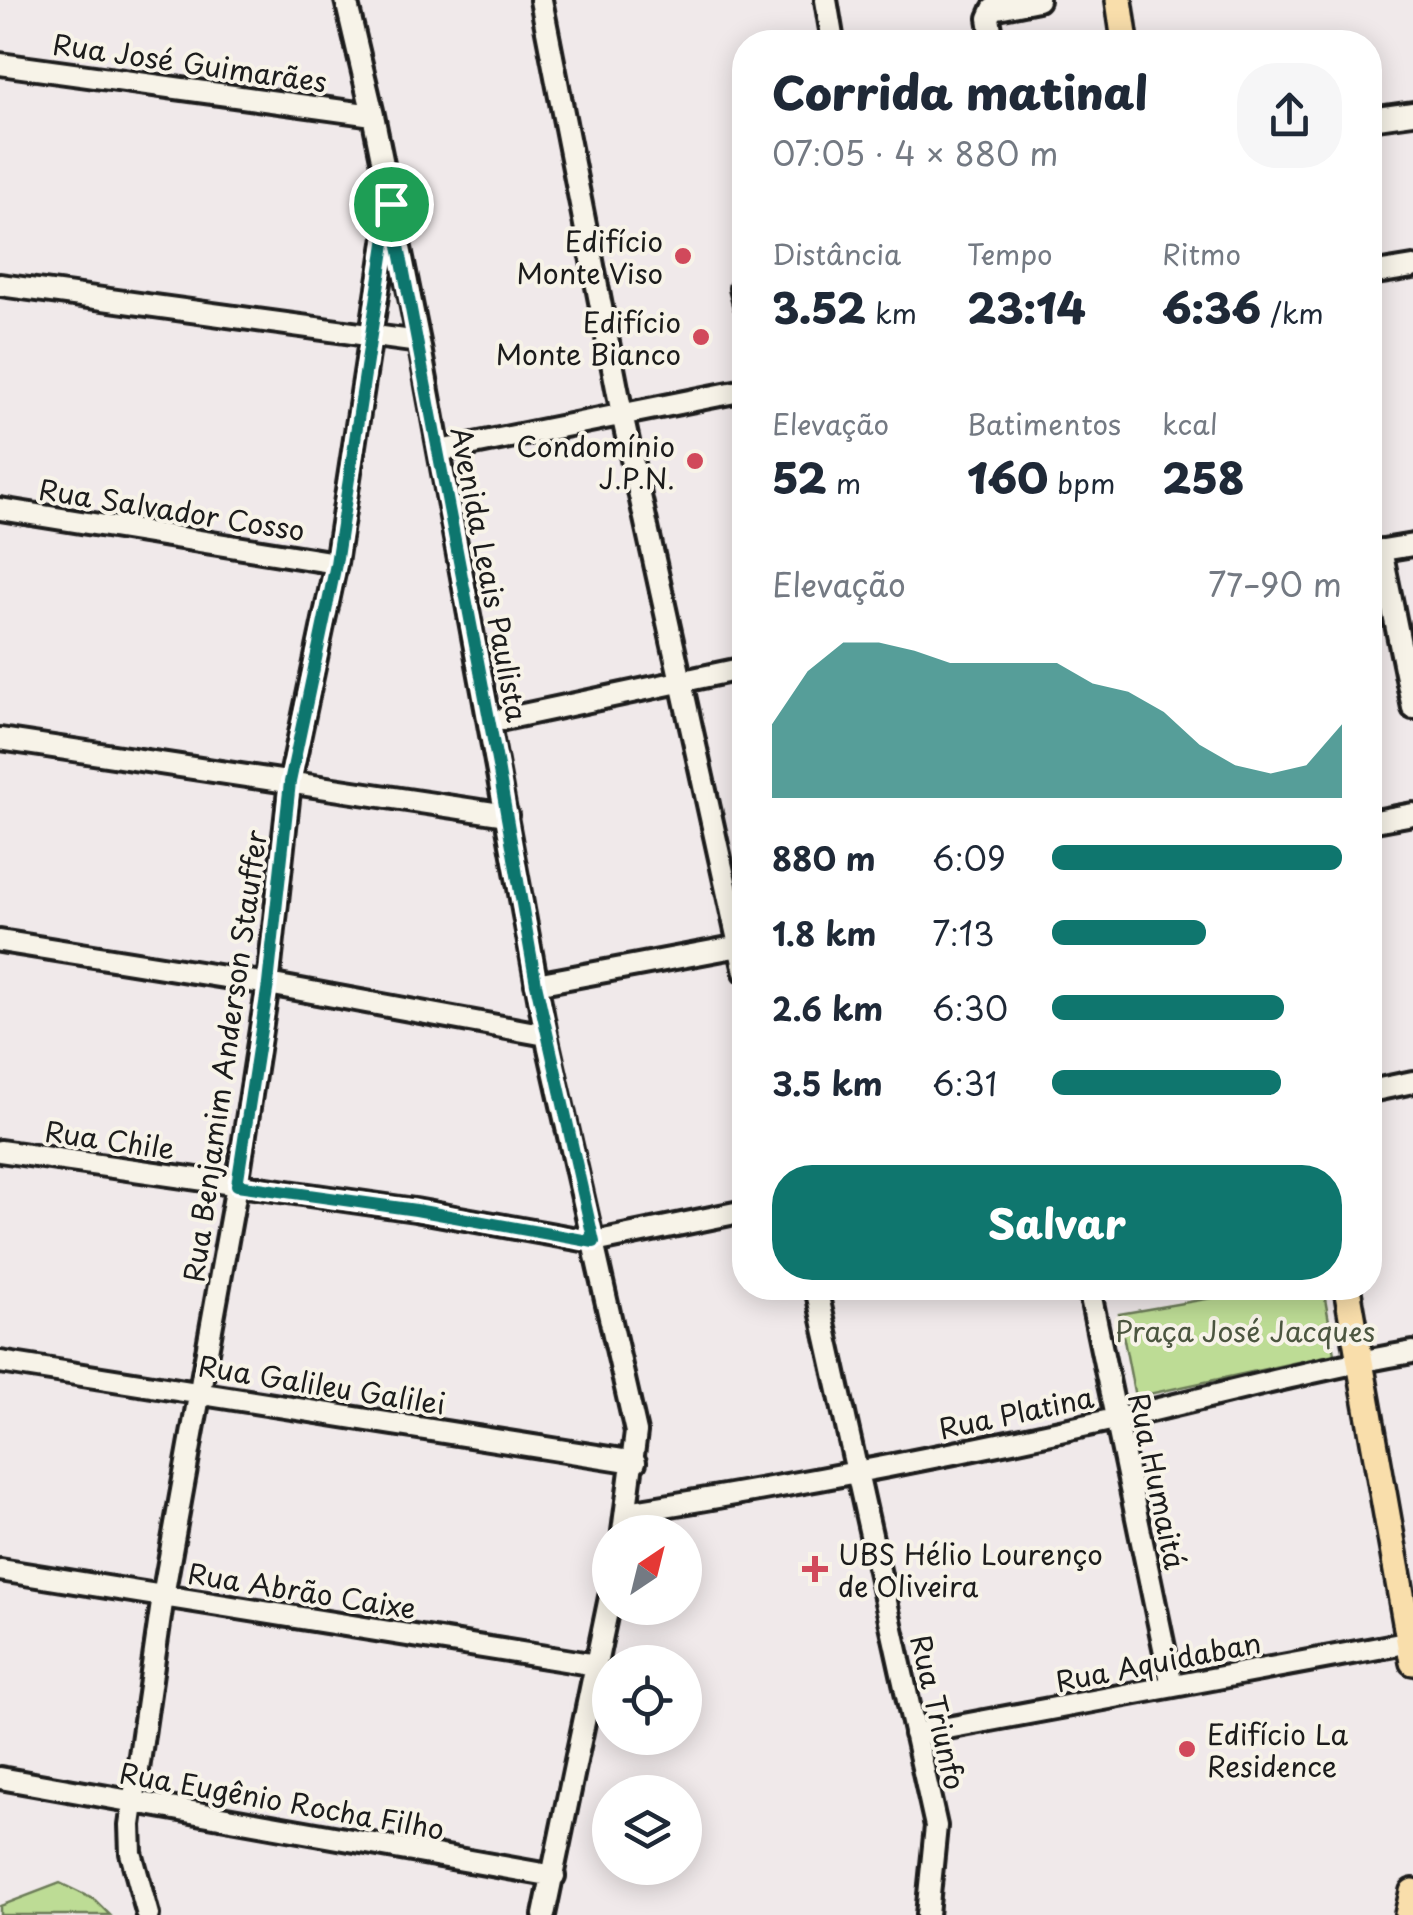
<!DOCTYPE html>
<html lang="pt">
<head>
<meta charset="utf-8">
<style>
	:root { --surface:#fff; --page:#f6f6f7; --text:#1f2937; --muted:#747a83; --accent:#0f766e }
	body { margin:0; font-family:"Playpen Sans",sans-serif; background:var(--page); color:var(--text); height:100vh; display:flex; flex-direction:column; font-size:38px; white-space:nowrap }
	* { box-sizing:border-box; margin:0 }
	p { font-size:32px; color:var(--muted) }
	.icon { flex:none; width:55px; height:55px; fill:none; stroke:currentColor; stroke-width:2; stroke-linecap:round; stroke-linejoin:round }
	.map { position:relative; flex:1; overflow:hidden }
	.panel { position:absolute; left:732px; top:30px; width:650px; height:1270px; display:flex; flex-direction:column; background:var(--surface); border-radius:40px; box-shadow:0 5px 25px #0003 }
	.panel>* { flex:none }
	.needle { width:65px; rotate:35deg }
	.controls { position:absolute; left:592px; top:1515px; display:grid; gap:20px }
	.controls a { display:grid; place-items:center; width:110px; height:110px; border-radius:50%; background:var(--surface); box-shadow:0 5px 25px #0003; font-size:50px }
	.pin { position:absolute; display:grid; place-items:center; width:85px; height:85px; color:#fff; margin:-42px; border:5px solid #fff; border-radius:50%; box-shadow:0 2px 10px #0007 }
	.round { display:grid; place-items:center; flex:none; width:105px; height:105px; border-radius:40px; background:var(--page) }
	.overview { display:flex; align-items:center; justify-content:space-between; height:170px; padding:0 40px }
	h1 { font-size:45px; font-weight:800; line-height:75px }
	.figures { display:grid; grid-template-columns:repeat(3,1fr); gap:15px; height:170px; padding:10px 40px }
	.figures div { display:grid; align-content:center }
	.figures b { font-size:42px; font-weight:800 }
	.figures small { font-size:28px; font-weight:400 }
	.figures p { font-size:28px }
	.chart { height:280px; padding:20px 40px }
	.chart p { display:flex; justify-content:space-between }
	.chart svg { width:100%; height:180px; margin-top:10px; fill:var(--accent); opacity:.7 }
	.action { display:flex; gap:20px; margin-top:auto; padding:20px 40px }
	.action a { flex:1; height:115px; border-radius:40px; background:var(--accent); color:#fff; font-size:40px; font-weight:800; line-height:115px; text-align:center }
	ul { padding:0 40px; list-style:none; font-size:32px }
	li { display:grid; grid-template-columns:160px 120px 1fr; align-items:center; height:75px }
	li i { height:25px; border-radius:12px; background:var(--accent) }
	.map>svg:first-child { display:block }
	.park { fill:#bddc95; stroke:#6c7c58; stroke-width:2.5 }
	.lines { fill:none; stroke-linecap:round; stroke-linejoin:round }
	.minor-casing { stroke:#1c1c1c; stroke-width:28 }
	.major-casing { stroke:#1c1c1c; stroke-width:32 }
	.minor { stroke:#f7f3e8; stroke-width:20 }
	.major { stroke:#f9deab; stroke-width:25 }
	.route-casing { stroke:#fff; stroke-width:20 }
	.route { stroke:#0f766e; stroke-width:12 }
	.poi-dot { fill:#d1495b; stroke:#f7f3e8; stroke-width:4 }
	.labels { text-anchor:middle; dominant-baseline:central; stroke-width:8; stroke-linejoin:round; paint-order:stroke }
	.street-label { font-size:28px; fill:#1c1c1c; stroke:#f7f3e8 }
	.poi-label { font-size:28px; fill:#1c1c1c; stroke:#f7f3e8; text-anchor:end }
	.park-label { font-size:28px; fill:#4c5640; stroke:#f7f3e8 }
</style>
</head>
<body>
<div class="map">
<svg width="1413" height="1915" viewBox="0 0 1413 1915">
	<rect width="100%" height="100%" fill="#f0e9ea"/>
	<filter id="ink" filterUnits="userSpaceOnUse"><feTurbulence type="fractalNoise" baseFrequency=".01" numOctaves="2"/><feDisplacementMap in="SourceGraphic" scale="20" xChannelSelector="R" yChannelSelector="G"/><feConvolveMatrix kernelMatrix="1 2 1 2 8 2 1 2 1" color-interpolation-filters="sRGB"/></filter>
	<g filter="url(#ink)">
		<path class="park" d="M1217,1288H1323L1335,1354L1135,1397L1119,1314L1218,1297Z
			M60,1883L95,1900L110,1915H0V1906Z"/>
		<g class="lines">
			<g class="minor-casing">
				<path id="minor" d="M346,0L373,115L419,342L546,1035L636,1432L623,1532
					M541,0L622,414L745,972
					M826,0L833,42
					M993,42L989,18L993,9L1038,0
					M0,64L373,115
					M1370,119L1413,113
					M1370,274L1413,267
					M0,285L419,342
					M741,288L745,304
					M439,451L745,390
					M0,509L336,563
					M1381,550L1413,708
					M1371,552L1413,545
					M490,722L745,668
					M0,739L507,815
					M1370,822L1413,814
					M0,941L268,984L546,1035
					M536,984L745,945
					M1370,1091L1413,1082
					M0,1151L415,1210L594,1242L745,1211
					M816,1288L936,1826L927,1915
					M1089,1288L1172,1686
					M0,1362L635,1462
					M628,1512C791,1486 953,1455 1115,1419C1214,1397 1312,1369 1413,1352
					M0,1570L596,1665
					M915,1734L1411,1642
					M0,1778L554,1876
					M148,1915L131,1853L130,1825L163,1596L237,1185L268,984L290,781L336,563L391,204
					M544,1915L610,1597"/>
			</g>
			<g class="major-casing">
				<path id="major" d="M1119,0L1125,42
					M1347,1288L1413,1662
					M1408,1915L1413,1892"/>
			</g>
			<use href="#minor" class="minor"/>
			<use href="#major" class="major"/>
		</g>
	</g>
	<g class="lines" filter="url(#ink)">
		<g class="route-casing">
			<path id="route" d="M391,204L498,766L536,984L594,1242L416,1210L237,1185L268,984L290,782L336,564Z"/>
		</g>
		<use href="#route" class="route"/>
	</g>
	<g class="poi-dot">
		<circle cx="683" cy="256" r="10"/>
		<circle cx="701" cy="337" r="10"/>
		<circle cx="695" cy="461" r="10"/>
		<path d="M810 1554h10v10h10v10h-10v10h-10v-10h-10v-10h10z"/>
		<circle cx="1187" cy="1749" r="10"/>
	</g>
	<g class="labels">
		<g class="street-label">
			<text transform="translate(190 62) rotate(8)">Rua José Guimarães</text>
			<text transform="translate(172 509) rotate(9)">Rua Salvador Cosso</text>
			<text transform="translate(490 574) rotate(79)">Avenida Leais Paulista</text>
			<text transform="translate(224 1056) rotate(-82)">Rua Benjamim Anderson Stauffer</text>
			<text transform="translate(110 1139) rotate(8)">Rua Chile</text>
			<text transform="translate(322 1384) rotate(9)">Rua Galileu Galilei</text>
			<text transform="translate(1016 1412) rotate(-12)">Rua Platina</text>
			<text transform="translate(1158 1481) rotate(78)">Rua Humaitá</text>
			<text transform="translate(302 1590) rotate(9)">Rua Abrão Caixe</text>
			<text transform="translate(1158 1661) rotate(-11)">Rua Aquidaban</text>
			<text transform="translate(939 1712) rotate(77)">Rua Triunfo</text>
			<text transform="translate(282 1800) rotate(10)">Rua Eugênio Rocha Filho</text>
		</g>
		<g class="poi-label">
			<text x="663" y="240">Edifício<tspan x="663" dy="32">Monte Viso</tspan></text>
			<text x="681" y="321">Edifício<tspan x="681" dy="32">Monte Bianco</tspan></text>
			<text x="675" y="445">Condomínio<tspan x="675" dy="32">J.P.N.</tspan></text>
			<text x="838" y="1553" text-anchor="start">UBS Hélio Lourenço<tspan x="838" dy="32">de Oliveira</tspan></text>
			<text x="1207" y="1733" text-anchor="start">Edifício La<tspan x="1207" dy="32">Residence</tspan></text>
		</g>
		<g class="park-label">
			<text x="1245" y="1330">Praça José Jacques</text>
		</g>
	</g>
</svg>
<div class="controls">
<a><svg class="needle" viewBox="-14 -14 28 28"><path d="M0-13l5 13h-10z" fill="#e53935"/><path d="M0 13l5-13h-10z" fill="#747a83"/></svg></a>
<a><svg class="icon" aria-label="locate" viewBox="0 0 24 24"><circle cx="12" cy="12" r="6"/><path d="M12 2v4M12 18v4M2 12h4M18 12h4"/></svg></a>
<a><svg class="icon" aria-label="layers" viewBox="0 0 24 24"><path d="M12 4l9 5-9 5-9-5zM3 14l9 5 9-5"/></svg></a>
</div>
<div class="pin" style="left:391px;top:204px;background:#1e9e55"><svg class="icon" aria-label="arrive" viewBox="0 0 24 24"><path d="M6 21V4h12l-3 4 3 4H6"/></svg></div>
<section class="panel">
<div class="overview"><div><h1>Corrida matinal</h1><p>07:05 · 4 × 880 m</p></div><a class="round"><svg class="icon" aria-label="share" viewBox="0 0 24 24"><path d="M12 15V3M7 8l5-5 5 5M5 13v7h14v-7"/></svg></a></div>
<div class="figures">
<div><p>Distância</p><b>3.52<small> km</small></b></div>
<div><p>Tempo</p><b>23:14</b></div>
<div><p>Ritmo</p><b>6:36<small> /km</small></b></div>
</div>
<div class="figures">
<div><p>Elevação</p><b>52<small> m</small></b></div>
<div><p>Batimentos</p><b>160<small> bpm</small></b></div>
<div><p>kcal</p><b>258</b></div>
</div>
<div class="chart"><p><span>Elevação</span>77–90 m</p>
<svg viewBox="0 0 160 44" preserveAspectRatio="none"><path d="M0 44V26L10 13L20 6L30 6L40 8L50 11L60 11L70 11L80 11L90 16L100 18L110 23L120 31L130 36L140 38L150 36L160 26V44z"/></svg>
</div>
<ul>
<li><b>880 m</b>6:09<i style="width:100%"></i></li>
<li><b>1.8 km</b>7:13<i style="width:53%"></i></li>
<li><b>2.6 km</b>6:30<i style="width:80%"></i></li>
<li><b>3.5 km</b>6:31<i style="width:79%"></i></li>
</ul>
<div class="action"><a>Salvar</a></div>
</section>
</div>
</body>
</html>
